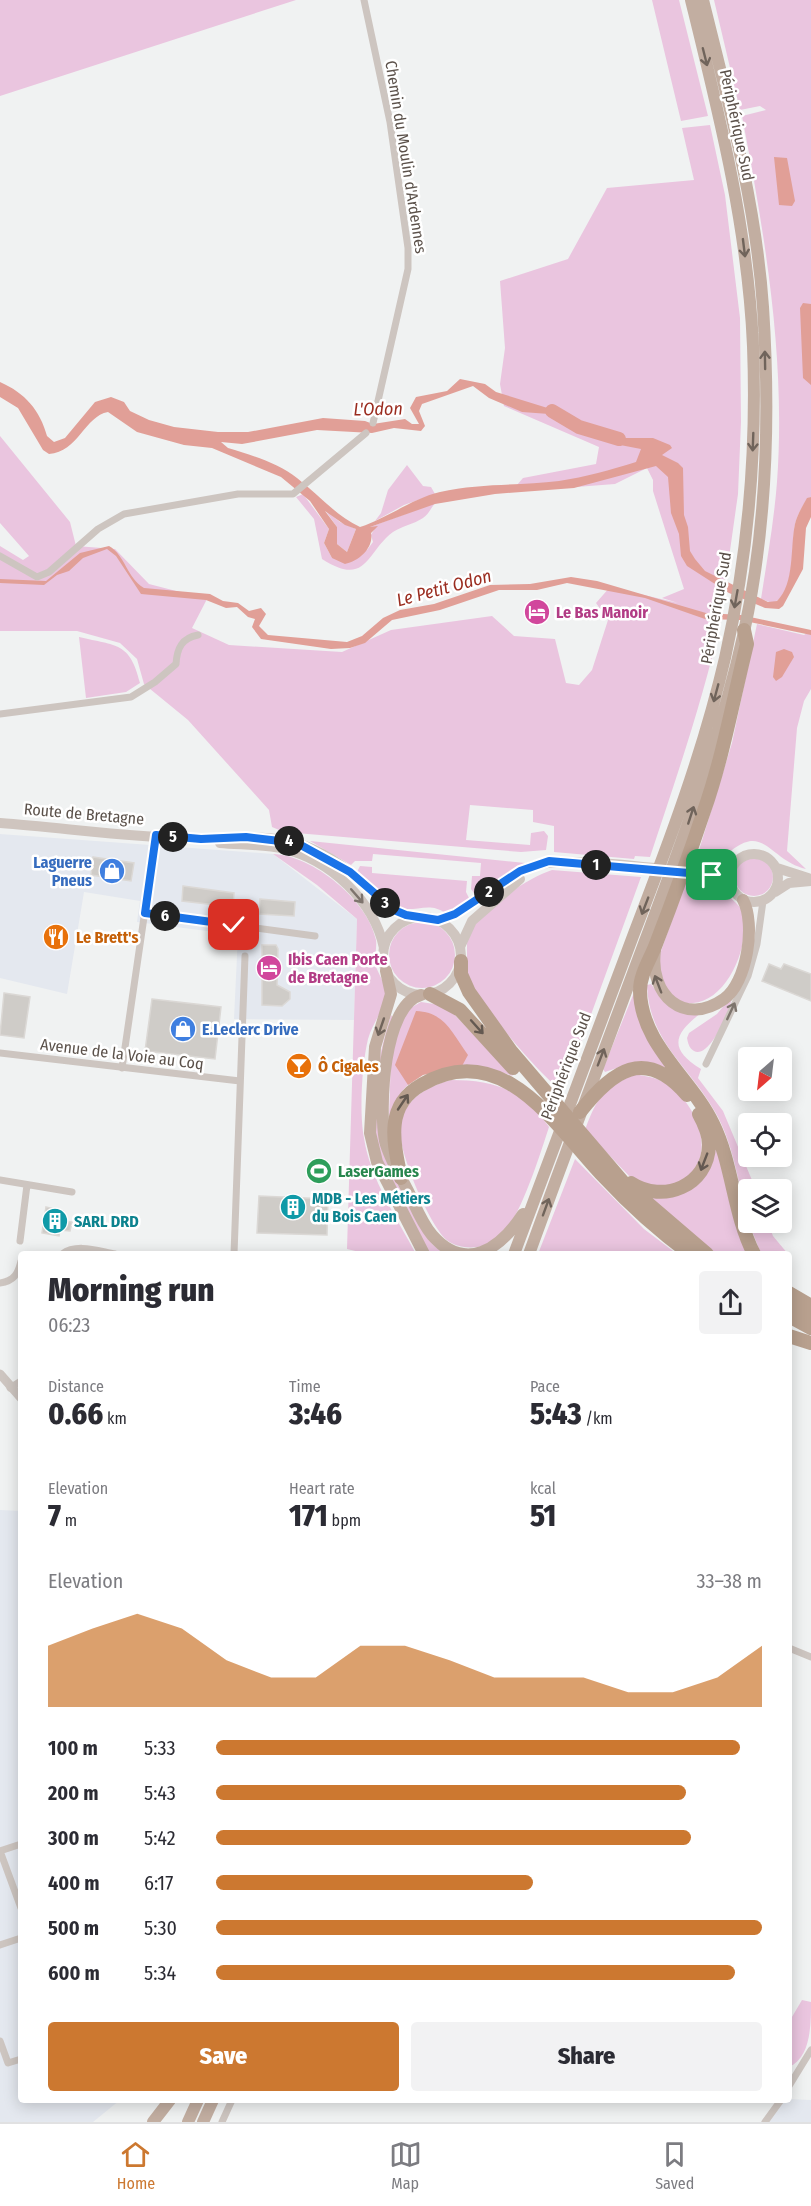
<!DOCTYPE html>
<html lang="en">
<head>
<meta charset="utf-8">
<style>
	:root { --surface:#fff; --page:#f2f2f3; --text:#2b2b33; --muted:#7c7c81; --line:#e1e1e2; --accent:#cc7830 }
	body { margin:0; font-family:"Fira Sans Condensed",sans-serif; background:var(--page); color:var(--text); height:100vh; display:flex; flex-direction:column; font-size:22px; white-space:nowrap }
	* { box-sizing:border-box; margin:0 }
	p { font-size:20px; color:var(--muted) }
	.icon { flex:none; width:33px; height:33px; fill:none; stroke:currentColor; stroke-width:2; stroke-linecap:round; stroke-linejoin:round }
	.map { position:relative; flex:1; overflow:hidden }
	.sheet { position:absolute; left:18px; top:1251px; width:774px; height:852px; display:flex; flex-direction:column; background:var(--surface); border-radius:6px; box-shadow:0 3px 15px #0003 }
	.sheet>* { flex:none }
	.needle { width:39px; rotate:208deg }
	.tools { position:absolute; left:738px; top:1047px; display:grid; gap:12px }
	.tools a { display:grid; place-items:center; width:54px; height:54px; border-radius:6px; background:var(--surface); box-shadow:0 3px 15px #0003; font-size:30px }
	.pin { position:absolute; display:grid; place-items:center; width:51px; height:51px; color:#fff; margin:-26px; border-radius:12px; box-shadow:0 3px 9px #0006 }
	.km { position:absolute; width:30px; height:30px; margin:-15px; border-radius:50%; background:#222; color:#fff; font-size:16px; line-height:30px; text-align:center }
	.round { display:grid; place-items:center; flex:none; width:63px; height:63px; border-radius:6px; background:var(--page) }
	.overview { display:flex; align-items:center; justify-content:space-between; height:102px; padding:0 30px }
	h1 { font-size:33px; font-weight:800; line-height:45px }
	.stats { display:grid; grid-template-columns:repeat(3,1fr); gap:9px; height:102px; padding:6px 30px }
	.stats div { display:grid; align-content:center }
	.stats b { font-size:30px; font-weight:800 }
	.stats small { font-size:16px; font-weight:400 }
	.stats p { font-size:16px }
	.chart { height:168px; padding:12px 30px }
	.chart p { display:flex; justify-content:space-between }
	.chart svg { width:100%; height:108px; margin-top:6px; fill:var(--accent); opacity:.7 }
	.button { display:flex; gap:12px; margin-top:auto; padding:12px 30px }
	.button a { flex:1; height:69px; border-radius:6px; background:var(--accent); color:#fff; font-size:24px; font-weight:800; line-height:69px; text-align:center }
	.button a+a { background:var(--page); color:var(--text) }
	ul { padding:0 30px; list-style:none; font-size:20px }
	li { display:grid; grid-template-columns:96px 72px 1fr; align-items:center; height:45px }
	li i { height:15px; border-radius:8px; background:var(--accent) }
	.tabs { display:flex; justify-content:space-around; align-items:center; height:84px; border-top:2px solid var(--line); background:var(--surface); font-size:16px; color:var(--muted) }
	.tabs a { display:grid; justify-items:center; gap:3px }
	.tabs .active { color:var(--accent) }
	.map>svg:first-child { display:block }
	.commercial { fill:#e4e8ef }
	.green { fill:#eac5df }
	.water { fill:#e19f97; fill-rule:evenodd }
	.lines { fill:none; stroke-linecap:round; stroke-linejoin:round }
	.river { stroke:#e19f97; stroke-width:14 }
	.building { fill:#cfccc8; stroke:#dbd8d5; stroke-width:1.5 }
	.minor { stroke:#cdc5c0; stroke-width:7 }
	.tertiary { stroke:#cdc5c0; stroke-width:9 }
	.secondary { stroke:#cfc5bf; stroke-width:10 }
	.trunk { stroke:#c2aea1; stroke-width:12 }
	.motorway { stroke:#b8a08e; stroke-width:14 }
	.oneway { stroke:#70645b }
	.oneway2 { stroke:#7e746d }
	.oneway3 { stroke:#7d746d }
	.oneway4 { stroke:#645951 }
	.route-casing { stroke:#fff; stroke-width:12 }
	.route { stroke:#1a73e8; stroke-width:8 }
	.labels { text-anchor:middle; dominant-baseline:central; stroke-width:5; stroke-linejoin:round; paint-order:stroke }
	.street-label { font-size:16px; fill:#5b514a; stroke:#fff }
	.hotel-label { font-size:16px; font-weight:bold; fill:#b23c85; stroke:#fff; text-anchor:start }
	.shop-label { font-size:16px; font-weight:bold; fill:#366cbe; stroke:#fff; text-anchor:end }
	.food-label { font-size:16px; font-weight:bold; fill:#c56008; stroke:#fff; text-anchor:start }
	.leisure-label { font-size:16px; font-weight:bold; fill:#27864d; stroke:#fff; text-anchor:start }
	.culture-label { font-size:16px; font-weight:bold; fill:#0d838f; stroke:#fff; text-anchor:start }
	.water-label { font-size:18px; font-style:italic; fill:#9a2c1f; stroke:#fff }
</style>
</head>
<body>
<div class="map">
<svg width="811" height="2122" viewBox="0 0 811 2122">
	<rect width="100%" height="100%" fill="#f0f2f2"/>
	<path class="commercial" d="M0,834L273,854L357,919L354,1020L234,1019L238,935L137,922L140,901L84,892L67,994L0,978Z
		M0,1510L21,1511V2100H120L93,2122H0Z
		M789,2099L811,2100V2122H761L777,2100Z"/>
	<path class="green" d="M0,0H296L0,96Z
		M652,0H679L708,116L681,121Z
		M714,0H811V497L807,499C802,507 797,515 795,525C791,545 796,596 772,603L761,599C767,560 774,521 777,482C786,359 765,236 742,116L766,110L760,106L740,110Z
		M710,125L725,195L740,318L741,422L738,494L721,614H711L721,620C703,701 676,778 650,857L635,856L634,859L554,852V826L533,822V810L470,805L466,840L530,845L531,833L544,831L548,836L546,850L521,852L284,832L272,827L269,810L188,720L144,684L137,659L120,643L77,631H0V546L23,560L29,556L0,523V436L70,522L76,546L115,549L149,584L207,599L192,628L229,645L342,652L391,630L492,616L514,636L555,639L566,683L579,685L592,670L608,620L596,603L610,587L678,603L662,598L684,589L653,491V480L647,468L615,484L511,492L523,478L596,464L599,447L504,406L500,384L505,348L500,281L568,259L607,188L694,180L682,128Z
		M407,465L423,486L431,487L435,494L404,505L375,521L381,513L388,490Z
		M303,494L329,529L324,543L332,558L367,550L373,542L371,535L375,528L370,527L435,503C431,508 428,515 423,518C414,524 402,526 393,532C366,552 367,588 322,559L314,519L296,497Z
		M325,510L340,522L356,529L347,552L337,544V527Z
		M757,624L804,635L811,630V689L804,701L797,728L787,851L806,869C765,859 764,815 718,863L696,860L732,743Z
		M79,637C117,646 130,642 140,683L126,692L86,698Z
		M310,841L525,863L527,866L476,896L471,889L472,876H480L481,863L373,854L372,861H355L351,865Z
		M273,854C312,855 368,900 376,940C377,948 374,958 376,967C380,977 386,984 385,997C383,1012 372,1024 368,1039C362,1064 359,1112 364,1138C370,1179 397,1218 416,1254H368L347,1249L357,919L317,885Z
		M735 877a19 19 0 1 1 38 0a19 19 0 1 1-38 0Z
		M360,866L372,867V873L467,881L466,892L470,900L445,913C431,902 417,911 403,909C387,906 369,883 357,872Z
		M552,870L641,877L568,1078L559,1089C534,1068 477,1002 466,972C468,963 466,940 468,935C479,910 527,878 552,870Z
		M687,877C707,878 718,882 731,898C734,902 741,906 742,912C752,942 728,1001 693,1003C685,1004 679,1002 673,996C661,984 658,970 660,954Z
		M389 955a33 33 0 1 1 66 0a33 33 0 1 1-66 0Z
		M651,984L666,1004L701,1013C675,1033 667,1048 701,1069L698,1078L723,1111L754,1185L756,1189L748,1190V1220C739,1186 734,1148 718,1117C693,1069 649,1044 647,985Z
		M635,990L680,1078L632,1063L605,1072L603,1069Z
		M732,996C732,1008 709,1060 694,1051C689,1048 688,1043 687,1038L689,1033L717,1014Z
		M421,1002L441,1005L452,1012L513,1076C480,1065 436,1059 408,1085C398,1093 394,1106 389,1118L391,1056L405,1011Z
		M391,1015L393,1018L386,1152L432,1244L445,1254H430C414,1224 393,1193 381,1160C365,1113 377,1061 391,1015Z
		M634,1074C645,1076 655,1077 665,1083C695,1101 717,1150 688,1178C681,1184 666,1186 658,1189L632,1179L585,1130C597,1097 603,1090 634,1074Z
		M451,1080C495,1080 523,1090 549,1127C540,1154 518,1228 495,1241C482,1249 461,1250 448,1241C430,1228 396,1147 400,1125C404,1099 428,1086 451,1080Z
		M710,1123L752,1254H717L643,1194L697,1182Z
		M575,1159L644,1229L677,1254H538Z
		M749,1223H768L773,1236L788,1254H761Z
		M802,2000L811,2002C811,2025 811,2057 789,2067V2022Z"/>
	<path class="water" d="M774,157L787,158L795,201L792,206L779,205Z
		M803,303L811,304V385L803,378L800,308Z
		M460,379L485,384L496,392L554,410L578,427L619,438H653L670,445L672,448L662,455L678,463L683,468L684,515L688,527L690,551L695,559L705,571L768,602L777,601C795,584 790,547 795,524C797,515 802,507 807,498L811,497V517L806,528L803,569L783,606L779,609L765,608L729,593L687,566L681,556L679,534L671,513L668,477L656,466L574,488L495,494L435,504L370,527L378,526L371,533C374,547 360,561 345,564L332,558L324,543L329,529L310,501L281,477L212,448L184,445L137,432L108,412C85,416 78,452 49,454L43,450L18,408L0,397V382C25,393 40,410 47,436L54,442L65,438L95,402L111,397L124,402L130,411L149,420L174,427L218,432H248L323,418L365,421L373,424L405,419L412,424H419L410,408L416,397L447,391ZM473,386L489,398L522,412L549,414L578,431L615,444L641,449L636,462C610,470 586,477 559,481C520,486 480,483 440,492C411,499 388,518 360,527C336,516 318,494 297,478C278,463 251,455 228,448L221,442L242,444L317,430L372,433L394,428L421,431L425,426L419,411L422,404ZM325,511L345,525L356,529L347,552L337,544V527Z
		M109,546C125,555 127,578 144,588L210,594L223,601L238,603L249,611L261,608L266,614L259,626L268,635L347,642L362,636L383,618L400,610L434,604L490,585L530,584L571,577L597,581L706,613L741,615L811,630V635L740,620L705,619L645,598L567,583L537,590H499L440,610L392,620L365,643L350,648L331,649L261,639L252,627L255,619L248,617L237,607L226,608L206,600L141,594L116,556L107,549L83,558L69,571L57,575L44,585L0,583V579L46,581L80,553Z
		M784,649L792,652L794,657L782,677L776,681L773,677L776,652Z
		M416,1011C445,1012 452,1033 468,1055L462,1066L423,1075L408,1085L395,1065Z"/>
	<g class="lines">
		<path class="river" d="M552,411L579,427L619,439"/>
	</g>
	<path class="building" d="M93,857L134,863L131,881L91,875Z
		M183,886L234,893L233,907L182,901Z
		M260,899L295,902L294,916L259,914Z
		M262,945H276L278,949L277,985L290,992V999L282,1006L262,1005Z
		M769,964L781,969L784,964L811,974V1001L762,981Z
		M4,993L30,997L24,1038L0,1035Z
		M152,999L221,1007L215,1059L145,1051Z
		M259,1196L328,1199L327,1235L257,1233Z
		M46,1207L62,1211L60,1220L72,1222L70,1231L60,1230L59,1236L42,1233Z"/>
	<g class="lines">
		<path class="minor" d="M364,0L390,122L408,248V269L373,423
			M0,556L37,577L49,572L98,529L124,514L238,494H293L366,433
			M0,714L131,697L155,682L176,664C177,648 182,638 198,635
			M145,913L315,936
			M0,1053L240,1081
			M706,1064L748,976L757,944L763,901
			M122,1068L156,835
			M0,1180L72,1192
			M20,1241L27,1185
			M62,1254C77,1243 98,1251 115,1254
			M234,1254L245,956
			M0,1283C14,1281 18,1274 21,1261
			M10,1388L21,1381
			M789,1648L811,1657
			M21,1844L0,1851L21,1908
			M0,1945L21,1938
			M0,2041L8,2063L21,2059
			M789,2086L811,2050
			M222,2122L232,2100
			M765,2122L781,2100"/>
		<path class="tertiary" d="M0,1374L21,1398"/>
		<path class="secondary" d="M0,823C66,828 134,838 201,839C233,839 266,834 297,843C322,851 348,869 367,886C383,901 393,913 416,917
			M220,843C240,845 264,844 284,849C330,860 374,901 384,948
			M730 878a24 24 0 1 1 48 0a24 24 0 1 1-48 0Z
			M777,868L808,878
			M775,892L789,883L811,881
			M383 956a39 39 0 1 1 78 0a39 39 0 1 1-78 0Z
			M438,920C472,909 496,881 529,867C561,854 662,870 702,873L720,880L732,890
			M460,947L472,921L520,879"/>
		<path class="trunk" d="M655,951C649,995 684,1027 724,999C747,983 756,924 743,900
			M386,971L391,994L375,1047L370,1133L377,1162L424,1254
			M421,995C383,1005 379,1109 385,1141C389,1158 400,1175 408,1191C415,1205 421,1222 432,1235C466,1274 501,1248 523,1214
			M514,1254C553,1148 593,1042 633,936C668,845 703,753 725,658C748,556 757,451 753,346C748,228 719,114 691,0
			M529,1254C563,1160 598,1066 633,973C675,861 718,749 744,632C767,527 770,414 763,307C756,203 728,101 703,0
			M153,2122L170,2100
			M188,2122L198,2100
			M203,2122L213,2100"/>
		<path class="motorway" d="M744,630L747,644C733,700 723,757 704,811C689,856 673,900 656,944C650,960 640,974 640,991C641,1045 692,1079 713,1124C733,1165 733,1213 754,1254
			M461,961V974L469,992L511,1051L623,1182L707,1254
			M430,994L460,1010L513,1068
			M580,1112C612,1071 645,1046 687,1095
			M401,1178C394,1144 384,1106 421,1085C503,1036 557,1128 605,1178C631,1206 659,1231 690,1254
			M631,1183C663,1204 708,1186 709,1145C709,1134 704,1123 699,1114
			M789,1293L811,1306
			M789,1305L811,1317
			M789,1316L811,1328
			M789,1336L811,1343"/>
	</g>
	<defs><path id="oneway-shaft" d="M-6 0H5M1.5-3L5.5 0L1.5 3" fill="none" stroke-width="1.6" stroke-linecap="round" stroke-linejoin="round" transform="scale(1.5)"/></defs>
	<g class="oneway">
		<use href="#oneway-shaft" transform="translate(705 57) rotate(76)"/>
		<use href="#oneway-shaft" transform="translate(744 248) rotate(83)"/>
		<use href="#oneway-shaft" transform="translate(765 360) rotate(-91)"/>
		<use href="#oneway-shaft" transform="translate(753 442) rotate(92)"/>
		<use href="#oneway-shaft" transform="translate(736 599) rotate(100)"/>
		<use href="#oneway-shaft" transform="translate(716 693) rotate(105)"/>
		<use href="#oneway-shaft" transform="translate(691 815) rotate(-72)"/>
		<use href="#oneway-shaft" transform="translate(645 906) rotate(111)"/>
		<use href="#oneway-shaft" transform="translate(658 984) rotate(-111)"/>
		<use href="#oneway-shaft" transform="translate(381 1027) rotate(109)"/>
		<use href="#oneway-shaft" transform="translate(601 1057) rotate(-69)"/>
		<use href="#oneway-shaft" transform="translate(546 1207) rotate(-70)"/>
	</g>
	<use class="oneway2" href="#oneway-shaft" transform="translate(357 896) rotate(49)"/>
	<use class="oneway3" href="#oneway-shaft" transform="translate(731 1011) rotate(-65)"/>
	<g class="oneway4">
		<use href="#oneway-shaft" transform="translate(477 1027) rotate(48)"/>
		<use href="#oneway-shaft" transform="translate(403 1102) rotate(-56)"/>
		<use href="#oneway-shaft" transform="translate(704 1162) rotate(111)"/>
	</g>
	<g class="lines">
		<g class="route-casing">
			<path id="route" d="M234,925L145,913L156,835L201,839L246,837L297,843L350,872L394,910L406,915L438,920L455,914L520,871L549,861L712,875"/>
		</g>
		<use href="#route" class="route"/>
	</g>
	<defs>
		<g id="hotel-disc" transform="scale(1.35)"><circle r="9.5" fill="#d1479c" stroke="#fff"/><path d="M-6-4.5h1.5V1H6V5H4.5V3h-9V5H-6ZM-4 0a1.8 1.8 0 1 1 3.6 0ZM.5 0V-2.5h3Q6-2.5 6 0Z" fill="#fff"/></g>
		<g id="shop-disc" transform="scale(1.35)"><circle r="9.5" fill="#3f7fe0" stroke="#fff"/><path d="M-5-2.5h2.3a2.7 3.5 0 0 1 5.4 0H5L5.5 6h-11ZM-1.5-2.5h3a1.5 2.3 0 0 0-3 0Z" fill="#fff"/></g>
		<g id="restaurant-disc" transform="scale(1.35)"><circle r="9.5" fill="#e8710a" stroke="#fff"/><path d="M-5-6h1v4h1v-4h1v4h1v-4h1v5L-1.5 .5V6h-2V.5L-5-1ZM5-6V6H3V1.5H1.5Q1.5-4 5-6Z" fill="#fff"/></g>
		<g id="bar-disc" transform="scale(1.35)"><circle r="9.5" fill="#e8710a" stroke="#fff"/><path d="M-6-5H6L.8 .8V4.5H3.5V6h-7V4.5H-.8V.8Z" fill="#fff"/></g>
		<g id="stadium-disc" transform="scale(1.35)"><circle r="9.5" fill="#2e9e5b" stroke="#fff"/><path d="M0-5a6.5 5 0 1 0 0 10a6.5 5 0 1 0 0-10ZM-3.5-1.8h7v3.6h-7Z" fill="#fff"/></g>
		<g id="building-disc" transform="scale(1.35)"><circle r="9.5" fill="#0f9aa8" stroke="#fff"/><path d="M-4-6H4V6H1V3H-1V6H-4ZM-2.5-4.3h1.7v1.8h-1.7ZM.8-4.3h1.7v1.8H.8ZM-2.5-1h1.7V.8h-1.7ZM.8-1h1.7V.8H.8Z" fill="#fff"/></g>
	</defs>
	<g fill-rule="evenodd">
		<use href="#hotel-disc" x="537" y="612"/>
		<use href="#shop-disc" x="112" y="871"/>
		<use href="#restaurant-disc" x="56" y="937"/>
		<use href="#hotel-disc" x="269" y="968"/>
		<use href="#shop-disc" x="183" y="1029"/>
		<use href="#bar-disc" x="299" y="1066"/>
		<use href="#stadium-disc" x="319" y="1171"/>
		<use href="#building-disc" x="293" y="1207"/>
		<use href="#building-disc" x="55" y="1221"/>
	</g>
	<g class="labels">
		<g class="street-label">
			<text transform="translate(737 125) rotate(78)">Périphérique Sud</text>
			<text transform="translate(406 157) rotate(81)">Chemin du Moulin d'Ardennes</text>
			<text transform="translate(716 608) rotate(-80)">Périphérique Sud</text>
			<text transform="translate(84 814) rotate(5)">Route de Bretagne</text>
			<text transform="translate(122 1054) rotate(7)">Avenue de la Voie au Coq</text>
			<text transform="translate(566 1066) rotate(-69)">Périphérique Sud</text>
		</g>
		<g class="hotel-label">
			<text x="556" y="612">Le Bas Manoir</text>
			<text x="288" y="959">Ibis Caen Porte<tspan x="288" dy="18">de Bretagne</tspan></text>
		</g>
		<g class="shop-label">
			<text x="92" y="862">Laguerre<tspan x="92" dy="18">Pneus</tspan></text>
			<text x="202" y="1029" text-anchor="start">E.Leclerc Drive</text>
		</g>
		<g class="food-label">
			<text x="76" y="937">Le Brett's</text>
			<text x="318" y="1066">Ô Cigales</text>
		</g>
		<g class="leisure-label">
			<text x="338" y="1171">LaserGames</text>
		</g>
		<g class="culture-label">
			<text x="312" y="1198">MDB - Les Métiers<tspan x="312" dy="18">du Bois Caen</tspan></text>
			<text x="74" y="1221">SARL DRD</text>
		</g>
		<g class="water-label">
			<text transform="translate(378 409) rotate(-1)">L'Odon</text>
			<text transform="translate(444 588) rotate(-15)">Le Petit Odon</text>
		</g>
	</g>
</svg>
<div class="tools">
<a><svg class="needle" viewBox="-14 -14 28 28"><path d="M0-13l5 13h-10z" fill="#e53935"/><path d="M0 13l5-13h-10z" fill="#7c7c81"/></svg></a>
<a><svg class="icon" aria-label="locate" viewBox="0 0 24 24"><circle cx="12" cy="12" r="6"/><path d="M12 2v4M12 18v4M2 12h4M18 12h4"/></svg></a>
<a><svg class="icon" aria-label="layers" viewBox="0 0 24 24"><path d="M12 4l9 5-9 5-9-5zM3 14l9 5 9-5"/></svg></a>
</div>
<div class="pin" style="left:712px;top:875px;background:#1e9e55"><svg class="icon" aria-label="arrive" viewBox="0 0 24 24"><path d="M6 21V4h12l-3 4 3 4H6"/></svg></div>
<div class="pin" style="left:234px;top:925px;background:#d93025"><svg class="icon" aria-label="check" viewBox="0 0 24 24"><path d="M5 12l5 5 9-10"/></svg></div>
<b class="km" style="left:596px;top:865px">1</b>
<b class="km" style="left:489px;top:892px">2</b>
<b class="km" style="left:385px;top:903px">3</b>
<b class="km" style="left:289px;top:841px">4</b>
<b class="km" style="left:173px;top:837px">5</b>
<b class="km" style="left:165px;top:916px">6</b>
<section class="sheet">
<div class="overview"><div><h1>Morning run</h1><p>06:23</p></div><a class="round"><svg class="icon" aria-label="share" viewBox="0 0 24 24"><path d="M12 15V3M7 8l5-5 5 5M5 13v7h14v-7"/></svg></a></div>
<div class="stats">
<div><p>Distance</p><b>0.66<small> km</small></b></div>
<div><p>Time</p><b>3:46</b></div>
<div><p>Pace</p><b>5:43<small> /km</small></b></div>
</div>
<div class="stats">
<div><p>Elevation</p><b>7<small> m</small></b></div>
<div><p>Heart rate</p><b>171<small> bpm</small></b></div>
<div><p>kcal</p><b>51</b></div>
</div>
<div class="chart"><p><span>Elevation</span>33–38 m</p>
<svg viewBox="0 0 160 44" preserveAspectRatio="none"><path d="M0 44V19L10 12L20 6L30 12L40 25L50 32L60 32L70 19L80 19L90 25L100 32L110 32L120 32L130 38L140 38L150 32L160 19V44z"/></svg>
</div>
<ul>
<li><b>100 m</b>5:33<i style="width:96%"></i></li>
<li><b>200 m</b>5:43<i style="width:86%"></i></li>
<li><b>300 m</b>5:42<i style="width:87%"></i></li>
<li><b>400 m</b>6:17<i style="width:58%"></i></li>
<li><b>500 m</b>5:30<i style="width:100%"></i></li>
<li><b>600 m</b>5:34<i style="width:95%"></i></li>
</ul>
<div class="button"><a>Save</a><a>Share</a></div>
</section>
</div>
<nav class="tabs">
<a class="active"><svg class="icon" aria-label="home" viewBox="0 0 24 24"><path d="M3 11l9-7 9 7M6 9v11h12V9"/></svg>Home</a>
<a><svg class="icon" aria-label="map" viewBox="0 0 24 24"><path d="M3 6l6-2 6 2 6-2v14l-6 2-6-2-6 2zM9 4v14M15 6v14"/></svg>Map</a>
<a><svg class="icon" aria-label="saved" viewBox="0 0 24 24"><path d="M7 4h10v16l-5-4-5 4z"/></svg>Saved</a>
</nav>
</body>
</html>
